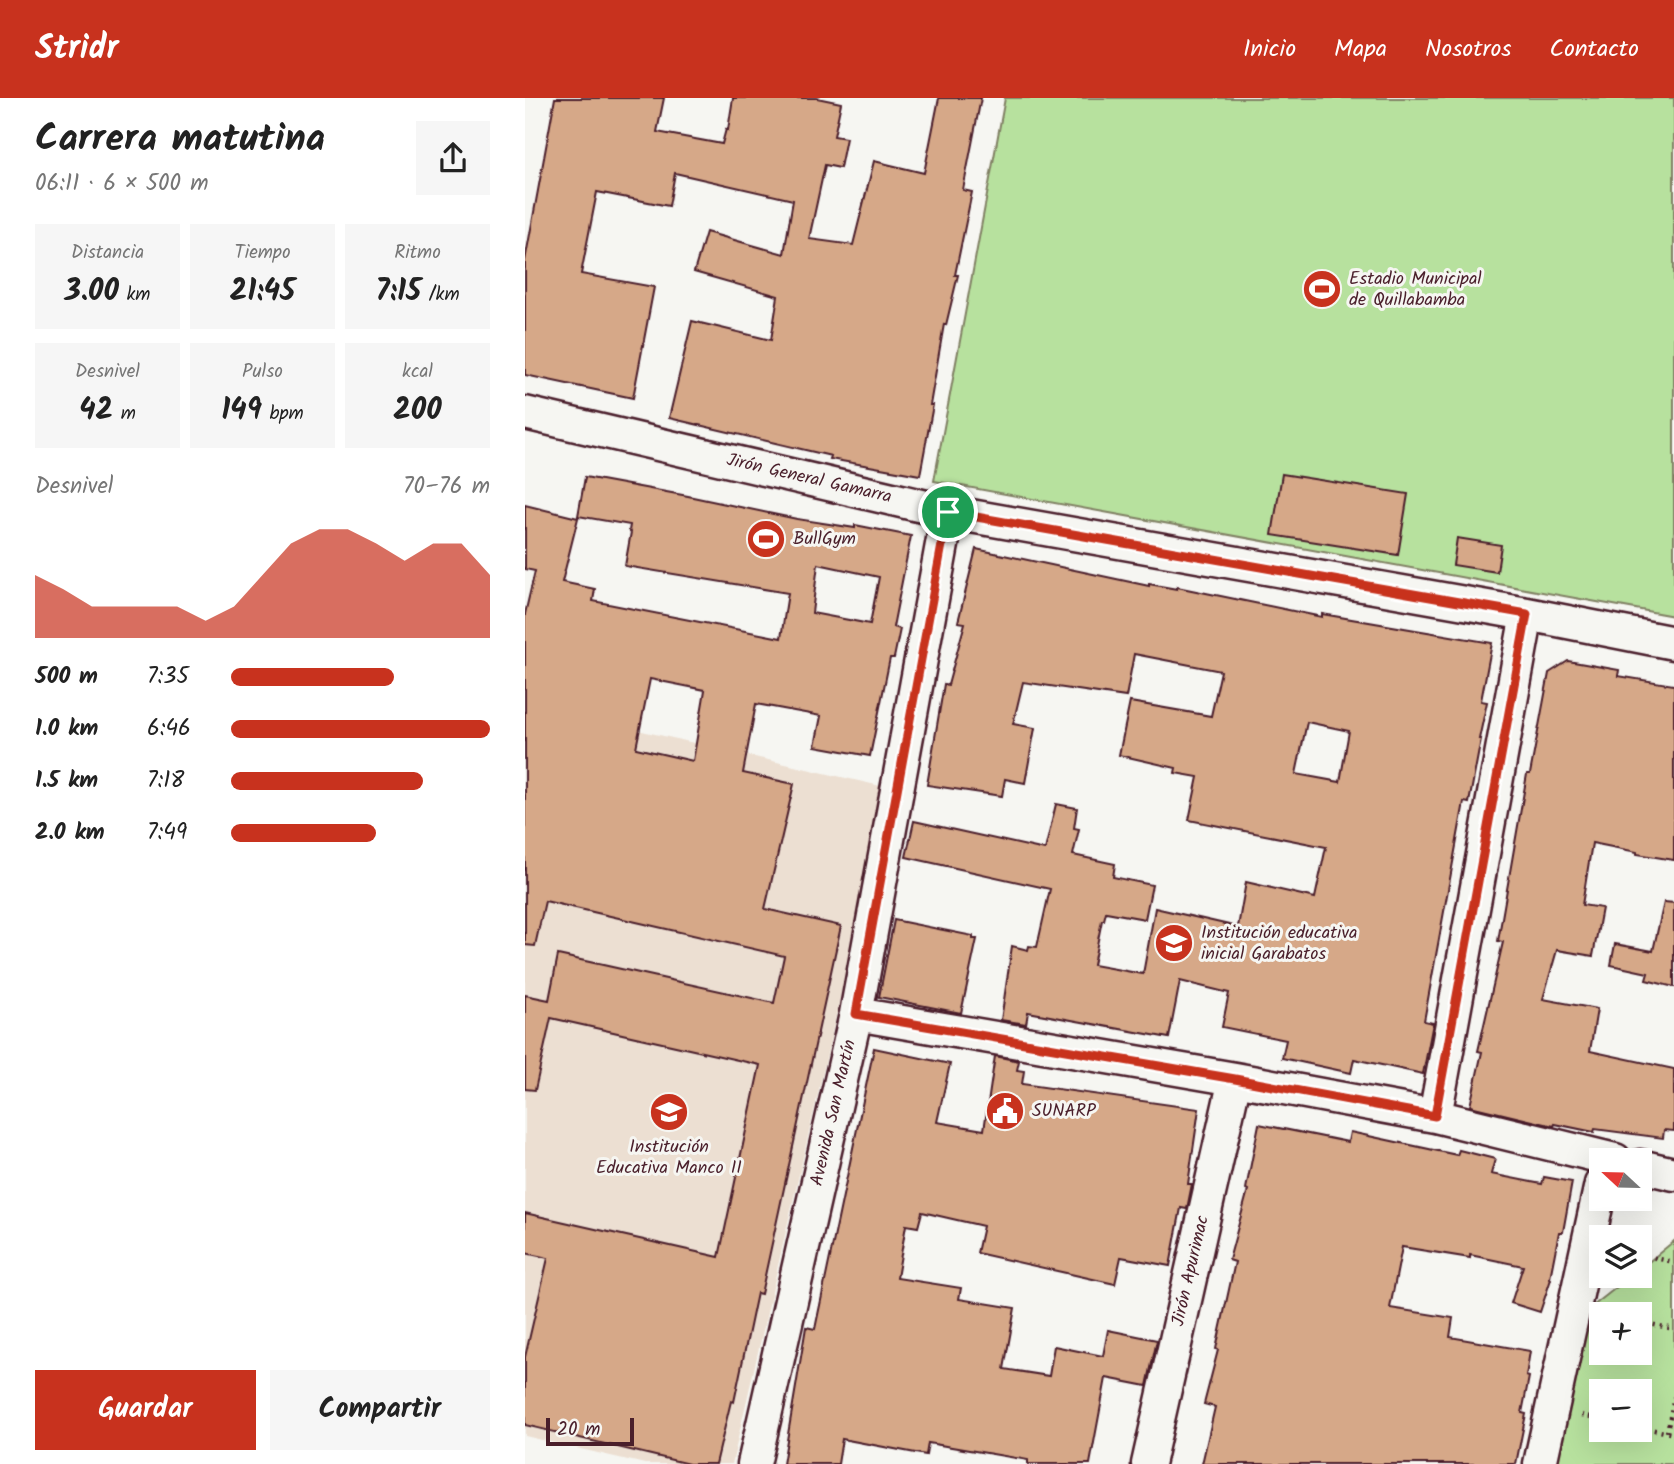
<!DOCTYPE html>
<html lang="es">
<head>
<meta charset="utf-8">
<style>
	:root { --surface:#fff; --page:#f6f6f6; --text:#222; --muted:#767676; --accent:#c8321e }
	body { margin:0; font-family:Kalam,sans-serif; background:var(--page); color:var(--text); height:100vh; display:flex; flex-direction:column; font-size:26px; white-space:nowrap }
	* { box-sizing:border-box; margin:0 }
	p { font-size:23px; color:var(--muted) }
	.icon { flex:none; width:38px; height:38px; fill:none; stroke:currentColor; stroke-width:2; stroke-linecap:round; stroke-linejoin:round }
	.map { position:relative; flex:1; overflow:hidden }
	.details { display:flex; flex-direction:column; background:var(--surface); width:525px }
	.details>* { flex:none }
	.needle { width:46px; rotate:292deg }
	.tools { position:absolute; left:1064px; top:1050px; display:grid; gap:14px }
	.tools a { display:grid; place-items:center; width:63px; height:63px; border-radius:0px; background:var(--surface); box-shadow:0 7px 28px #0002; font-size:35px }
	.scale { position:absolute; left:21px; bottom:18px; width:88px; box-sizing:border-box; padding-left:7px; border:4px solid #4a1f2b; border-top:0; font-size:19px; line-height:24px; white-space:nowrap; color:#4a1f2b; -webkit-text-stroke:5px #f6f6f2; paint-order:stroke }
	.pin { position:absolute; display:grid; place-items:center; width:60px; height:60px; color:#fff; margin:-30px; border:4px solid #fff; border-radius:50%; box-shadow:0 2px 7px #0007 }
	.round { display:grid; place-items:center; flex:none; width:74px; height:74px; border-radius:0px; background:var(--page) }
	.head { display:flex; align-items:center; justify-content:space-between; height:119px; padding:0 35px }
	h1 { font-size:38px; font-weight:800; line-height:52px }
	.stats { display:grid; grid-template-columns:repeat(3,1fr); gap:10px; height:119px; padding:7px 35px }
	.stats div { display:grid; align-content:center; border-radius:0px; background:var(--page); text-align:center }
	.stats b { font-size:30px; font-weight:800 }
	.stats small { font-size:19px; font-weight:400 }
	.stats p { font-size:19px }
	.chart { height:196px; padding:14px 35px }
	.chart p { display:flex; justify-content:space-between }
	.chart svg { width:100%; height:126px; margin-top:7px; fill:var(--accent); opacity:.7 }
	.primary-button { display:flex; gap:14px; margin-top:auto; padding:14px 35px }
	.primary-button a { flex:1; height:80px; border-radius:0px; background:var(--accent); color:#fff; font-size:28px; font-weight:800; line-height:80px; text-align:center }
	.primary-button a+a { background:var(--page); color:var(--text) }
	ul { padding:0 35px; list-style:none; font-size:23px }
	li { display:grid; grid-template-columns:112px 84px 1fr; align-items:center; height:52px }
	li i { height:18px; border-radius:9px; background:var(--accent) }
	header { display:flex; align-items:center; gap:42px; box-sizing:border-box; height:98px; padding:0 35px; background:var(--accent); color:#fff }
	header strong { font-size:33px }
	nav { display:flex; gap:38px; margin-inline-start:auto; font-size:24px }
	main { display:flex; flex:1; min-height:0 }
	.map>svg:first-child { display:block }
	.built { fill:#ecdfd2 }
	.green { fill:#b7e19e; stroke:#808064; stroke-width:2; fill-rule:evenodd }
	.building { fill:#d6a888; stroke:#4a1f2b; stroke-width:2; fill-rule:evenodd }
	.lines { fill:none; stroke-linecap:round; stroke-linejoin:round }
	.minor-casing { stroke:#4a1f2b; stroke-width:37 }
	.path { stroke:#4a1f2b; stroke-width:4.5; stroke-dasharray:2 5; stroke-linecap:butt }
	.minor { stroke:#f6f6f2; stroke-width:32 }
	.route-casing { stroke:#fff; stroke-width:14 }
	.route { stroke:#c8321e; stroke-width:9 }
	.labels { text-anchor:middle; dominant-baseline:central; stroke-width:6; stroke-linejoin:round; paint-order:stroke }
	.poi-label { font-size:18px; fill:#4a1f2b; stroke:#f6f6f2; text-anchor:start }
	.street-label { font-size:18px; fill:#4a1f2b; stroke:#f6f6f2 }
</style>
</head>
<body>
<header>
<strong>Stridr</strong>
<nav><a>Inicio</a><a>Mapa</a><a>Nosotros</a><a>Contacto</a></nav>
</header>
<main>
<section class="details">
<div class="head"><div><h1>Carrera matutina</h1><p>06:11 · 6 × 500 m</p></div><a class="round"><svg class="icon" aria-label="share" viewBox="0 0 24 24"><path d="M12 15V3M7 8l5-5 5 5M5 13v7h14v-7"/></svg></a></div>
<div class="stats">
<div><p>Distancia</p><b>3.00<small> km</small></b></div>
<div><p>Tiempo</p><b>21:45</b></div>
<div><p>Ritmo</p><b>7:15<small> /km</small></b></div>
</div>
<div class="stats">
<div><p>Desnivel</p><b>42<small> m</small></b></div>
<div><p>Pulso</p><b>149<small> bpm</small></b></div>
<div><p>kcal</p><b>200</b></div>
</div>
<div class="chart"><p><span>Desnivel</span>70–76 m</p>
<svg viewBox="0 0 160 44" preserveAspectRatio="none"><path d="M0 44V22L10 27L20 33L30 33L40 33L50 33L60 38L70 33L80 22L90 11L100 6L110 6L120 11L130 17L140 11L150 11L160 22V44z"/></svg>
</div>
<ul>
<li><b>500 m</b>7:35<i style="width:63%"></i></li>
<li><b>1.0 km</b>6:46<i style="width:100%"></i></li>
<li><b>1.5 km</b>7:18<i style="width:74%"></i></li>
<li><b>2.0 km</b>7:49<i style="width:56%"></i></li>
</ul>
<div class="primary-button"><a>Guardar</a><a>Compartir</a></div>
</section>
<div class="map">
<svg width="1149" height="1366" viewBox="0 0 1149 1366">
	<rect width="100%" height="100%" fill="#f6f6f2"/>
	<filter id="ink" filterUnits="userSpaceOnUse"><feTurbulence type="fractalNoise" baseFrequency=".0143" numOctaves="2"/><feDisplacementMap in="SourceGraphic" scale="14" xChannelSelector="R" yChannelSelector="G"/><feConvolveMatrix kernelMatrix="1 2 1 2 8 2 1 2 1" color-interpolation-filters="sRGB"/></filter>
	<g filter="url(#ink)">
		<path class="built" d="M0,606L364,690L207,1366H120L0,1338Z"/>
		<path class="green" d="M480,0H1149V518L409,383Z
			M1149,1143V1366H1027L1059,1215L1106,1178H1115V1171ZM1076,1216H1115V1255H1076ZM1076,1293H1115V1332H1076Z"/>
		<path class="building" d="M30,0H139L132,34L197,46L201,31L203,32L208,0H292L316,5L309,38L321,40L315,70L300,67L284,141L328,147L349,63L399,75L414,0H456L438,92L447,94L430,177H433L421,227L419,226L405,307H408L395,377L305,361L306,358L144,320L167,223L246,242L253,198L169,174L181,134L259,156L268,102L150,75L144,108L72,94L56,176L129,189L108,300L0,277V163Z
			M757,376L883,396L873,457L747,437Z
			M60,379L163,398L272,421L330,430V427L386,438L368,529L375,531L369,560H365L345,658L290,648L296,618L231,606L218,675L269,686L240,811L316,828L236,1196L232,1195L209,1304L206,1303L191,1366H164L0,1327V1259L23,1160L0,1155V1115L194,1159L235,967L26,920L10,992L0,991V897L24,902L33,857L249,905L259,858L20,803L10,848L0,847V516L10,473L0,471V407L53,420L37,484L70,491L68,503L256,540L263,495L100,468L106,434L104,433L105,427L53,418ZM293,466L354,479L345,526L287,515ZM125,581L180,592L168,663L111,650Z
			M932,440L976,447L972,474L928,467Z
			M451,451L624,488V486L652,491V489L797,519V516L967,545L956,603L962,604L954,641H956L944,705L939,704L899,923L908,925L898,976L829,961L826,975L757,960L761,942L697,929L704,895L655,883L644,940L503,914L501,926L476,922L487,848L503,852L504,848L512,849L525,791L381,759L389,723L520,752L531,706L552,710L549,730L554,731L548,757L590,766L588,779L627,787L620,821L581,814L579,822H577L568,867L618,876L630,810L713,829L721,784L790,800L801,749L664,722L673,679L650,675L651,670L594,657L605,604L686,618L696,573L609,556L601,599L498,584L488,626L510,630L500,685L480,681L477,698L402,687L419,586L423,587L440,525L433,524ZM782,624L824,633L815,684L771,676Z
			M1043,563L1094,572L1093,578L1149,587V762L1112,756V754L1067,745L1057,807L1077,810L1068,858L1032,852L1018,901L1072,911L1065,953L1149,971V1033L1139,1032L1138,1040L1070,1031L1069,1034L1030,1026L1029,1028L945,1008L957,954L953,953L978,844L973,843L1002,676H1005L1024,575Z
			M1139,804L1149,805V889L1121,882L1123,875L1086,867L1090,846L1128,853Z
			M369,822L448,838V841H452L436,915L354,899Z
			M349,950L425,966L412,1024L459,1032L470,958L494,963L492,972L499,973L497,986L674,1011L663,1086H667L662,1111L656,1110L645,1168L596,1159L590,1186L452,1155L458,1128L397,1114L393,1129L381,1127L372,1180L436,1190L434,1201L490,1210L479,1271L524,1278L529,1248L578,1258L583,1232L632,1242L622,1288L581,1280L565,1366H503V1362L403,1345L401,1357L317,1341L313,1366H258L281,1229L290,1231Z
			M734,1026L823,1044L825,1034L932,1057L934,1052L970,1061L966,1076L1017,1086L1019,1079L1047,1084L1038,1134H1034L1025,1180L1026,1181L1015,1214L986,1205L998,1168L945,1157V1160L877,1149L865,1210L928,1220L925,1239L1005,1253L1001,1278L1004,1279L997,1315L1001,1316L991,1366H677L690,1309L679,1306L693,1252L691,1251L710,1164L704,1162L723,1092L721,1091Z"/>
		<g class="lines">
			<g class="minor-casing">
				<path id="minor" d="M0,315L423,414L1002,516L1149,545
					M331,916L710,981L910,1018L1090,1062
					M910,1018L1002,516
					M1115,1068L1149,1076
					M229,1366L331,916L423,414
					M623,1366L710,981
					M1015,1366L1076,1086"/>
			</g>
			<path class="path" d="M1115,1157L1149,1164
				M1115,1224L1149,1231
				M1057,1317L1076,1321
				M1115,1329L1149,1336
				M1142,1334L1149,1299"/>
			<use href="#minor" class="minor"/>
		</g>
	</g>
	<g class="lines" filter="url(#ink)">
		<g class="route-casing">
			<path id="route" d="M423,414L1002,516L910,1018L710,981L331,916Z"/>
		</g>
		<use href="#route" class="route"/>
	</g>
	<defs>
		<g id="stadium-disc" transform="scale(2.0125)"><circle r="9.5" fill="#c8321e" stroke="#f6f6f2"/><path d="M0-5a6.5 5 0 1 0 0 10a6.5 5 0 1 0 0-10ZM-3.5-1.8h7v3.6h-7Z" fill="#fff"/></g>
		<g id="school-disc" transform="scale(2.0125)"><circle r="9.5" fill="#c8321e" stroke="#f6f6f2"/><path d="M0-5L7-2L0 1L-7-2ZM-4 1L0 2.5L4 1V4Q0 6-4 4Z" fill="#fff"/></g>
		<g id="civic-disc" transform="scale(2.0125)"><circle r="9.5" fill="#c8321e" stroke="#f6f6f2"/><path d="M-.6-6.5H3V-4.5H.6V-3L4-1V1h2V6H-6V1h2V-1L-.6-3ZM-1.2 2.5V6h2.4V2.5Z" fill="#fff"/></g>
	</defs>
	<g fill-rule="evenodd">
		<use href="#stadium-disc" x="797" y="191"/>
		<use href="#stadium-disc" x="241" y="441"/>
		<use href="#school-disc" x="649" y="845"/>
		<use href="#civic-disc" x="480" y="1013"/>
		<use href="#school-disc" x="144" y="1014"/>
	</g>
	<g class="labels">
		<g class="poi-label">
			<text x="824" y="181">Estadio Municipal<tspan x="824" dy="21">de Quillabamba</tspan></text>
			<text x="268" y="441">BullGym</text>
			<text x="676" y="835">Institución educativa<tspan x="676" dy="21">inicial Garabatos</tspan></text>
			<text x="507" y="1013">SUNARP</text>
			<text x="144" y="1049" text-anchor="middle">Institución<tspan x="144" dy="21">Educativa Manco II</tspan></text>
		</g>
		<g class="street-label">
			<text transform="translate(284 381) rotate(13)">Jirón General Gamarra</text>
			<text transform="translate(309 1015) rotate(-77)">Avenida San Martín</text>
			<text transform="translate(666 1173) rotate(-77)">Jirón Apurimac</text>
		</g>
	</g>
</svg>
<div class="tools">
<a><svg class="needle" viewBox="-14 -14 28 28"><path d="M0-13l5 13h-10z" fill="#e53935"/><path d="M0 13l5-13h-10z" fill="#767676"/></svg></a>
<a><svg class="icon" aria-label="layers" viewBox="0 0 24 24"><path d="M12 4l9 5-9 5-9-5zM3 14l9 5 9-5"/></svg></a>
<a>+</a>
<a>−</a>
</div>
<div class="scale">20 m</div>
<div class="pin" style="left:423px;top:414px;background:#1e9e55"><svg class="icon" aria-label="arrive" viewBox="0 0 24 24"><path d="M6 21V4h12l-3 4 3 4H6"/></svg></div>
</div>
</main>
</body>
</html>
